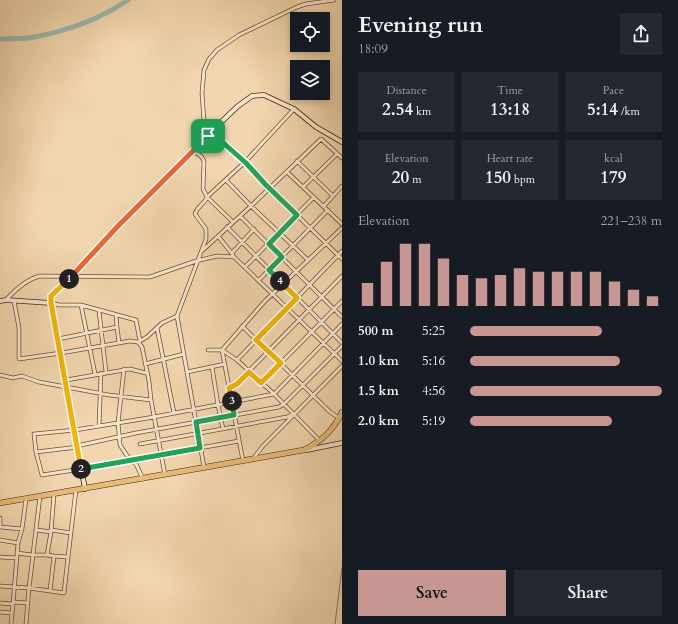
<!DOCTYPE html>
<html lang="en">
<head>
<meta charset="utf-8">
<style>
	:root { --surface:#171b24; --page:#242831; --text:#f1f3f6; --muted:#9ea1a6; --accent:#c59692 }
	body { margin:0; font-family:Cardo,serif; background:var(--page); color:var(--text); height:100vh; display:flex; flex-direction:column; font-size:15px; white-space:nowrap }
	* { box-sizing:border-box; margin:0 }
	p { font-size:13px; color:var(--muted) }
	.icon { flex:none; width:22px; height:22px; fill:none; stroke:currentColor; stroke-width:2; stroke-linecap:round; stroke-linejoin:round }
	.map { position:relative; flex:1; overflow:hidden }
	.panel { display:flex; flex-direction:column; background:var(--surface); width:336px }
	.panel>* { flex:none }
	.buttons { position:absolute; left:290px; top:12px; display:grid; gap:8px }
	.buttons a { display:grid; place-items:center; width:40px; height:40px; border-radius:0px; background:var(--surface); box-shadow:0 2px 6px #0003; font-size:20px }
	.pin { position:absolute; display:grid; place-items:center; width:34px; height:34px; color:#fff; margin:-17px; border-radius:8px; box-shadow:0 2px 6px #0006 }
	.km { position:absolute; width:20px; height:20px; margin:-10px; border-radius:50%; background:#222; color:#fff; font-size:11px; line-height:20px; text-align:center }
	.round { display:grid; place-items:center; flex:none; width:42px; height:42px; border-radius:0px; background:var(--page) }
	.head { display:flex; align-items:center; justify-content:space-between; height:68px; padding:0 16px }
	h1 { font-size:22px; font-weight:800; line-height:30px }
	.figures { display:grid; grid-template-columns:repeat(3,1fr); gap:6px; height:68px; padding:4px 16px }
	.figures div { display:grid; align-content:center; border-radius:0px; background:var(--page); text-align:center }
	.figures b { font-size:17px; font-weight:800 }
	.figures small { font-size:11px; font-weight:400 }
	.figures p { font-size:11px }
	.chart { height:112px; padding:8px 16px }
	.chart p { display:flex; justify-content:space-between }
	.chart svg { width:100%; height:72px; margin-top:4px; stroke:var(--accent); stroke-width:6 }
	.cta { display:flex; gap:8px; margin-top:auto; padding:8px 16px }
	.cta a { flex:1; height:46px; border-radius:0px; background:var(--accent); color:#111; font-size:16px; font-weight:800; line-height:46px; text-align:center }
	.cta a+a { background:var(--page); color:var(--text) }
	ul { padding:0 16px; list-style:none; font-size:13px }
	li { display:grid; grid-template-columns:64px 48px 1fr; align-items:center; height:30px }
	li i { height:10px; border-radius:5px; background:var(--accent) }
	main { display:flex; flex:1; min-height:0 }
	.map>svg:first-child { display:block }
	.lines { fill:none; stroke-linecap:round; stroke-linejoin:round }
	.stream { stroke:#767f6b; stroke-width:1 }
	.river { stroke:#9bb9ac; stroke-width:5 }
	.street-casing { stroke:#6b5333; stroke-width:4.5 }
	.secondary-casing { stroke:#3e270a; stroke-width:5.5 }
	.highway-casing { stroke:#3e270a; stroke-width:6 }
	.street { stroke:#f7e4cb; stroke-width:3 }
	.secondary { stroke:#f7e4cb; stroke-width:4 }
	.highway { stroke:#e9bb78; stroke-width:5 }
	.split-1-casing { stroke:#fff; stroke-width:8 }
	.split-2-casing { stroke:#fff; stroke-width:8 }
	.split-3-casing { stroke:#fff; stroke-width:8 }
	.split-4-casing { stroke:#fff; stroke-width:8 }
	.split-5-casing { stroke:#fff; stroke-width:8 }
	.split-1 { stroke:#f0652b; stroke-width:5 }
	.split-2 { stroke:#f5b400; stroke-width:5 }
	.split-3 { stroke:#22a559; stroke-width:5 }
	.split-4 { stroke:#f5b400; stroke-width:5 }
	.split-5 { stroke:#22a559; stroke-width:5 }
</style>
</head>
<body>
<main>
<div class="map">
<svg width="342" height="624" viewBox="0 0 342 624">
	<rect width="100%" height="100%" fill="#f2d6af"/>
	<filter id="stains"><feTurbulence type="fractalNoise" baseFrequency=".005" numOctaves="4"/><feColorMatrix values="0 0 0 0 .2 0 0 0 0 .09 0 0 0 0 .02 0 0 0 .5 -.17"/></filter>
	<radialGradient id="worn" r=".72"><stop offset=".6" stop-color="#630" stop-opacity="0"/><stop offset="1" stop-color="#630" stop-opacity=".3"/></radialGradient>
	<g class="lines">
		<path class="stream" d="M335,624L342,568"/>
		<path class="river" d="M0,39C11,39 23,39 34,37C67,31 100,19 128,0"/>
		<g class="street-casing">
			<path id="street" d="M211,132L246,163L265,184L342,259
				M208,135L204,122L202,93L204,70L209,59L217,50L239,35L297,7L306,4L334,0
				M297,161L333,196
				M287,172L342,224
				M226,180L251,206L321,139L342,158
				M303,187L337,154
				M324,206L342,186
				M240,216L342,317
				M233,222L207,197L245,162L294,109
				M227,227L342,343
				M218,236L233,255
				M203,250L251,206L308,260
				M232,253L254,229
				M245,267L314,197
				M259,280L328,210
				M6,300C15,290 28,279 40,276L150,277L196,261L217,256L234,257L342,361
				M14,301L19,328V359L61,353L130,341L138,342L142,347L149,381L151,400L165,475
				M51,303L59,305H81L136,320L140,341
				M81,305L95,374
				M99,311L106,372
				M177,316L204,467
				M342,324L274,394L154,417L75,430L34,434L36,452L78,447L81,445L136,433L279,407L284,404L342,346
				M242,326L330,412L339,418
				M117,327L119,343
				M157,328L174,413
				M58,339L117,327L116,315
				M138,342L147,337L162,323L177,316L206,239V229L195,214C198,205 205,204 207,197L203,189L204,161L201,156L193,151
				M208,350H222L237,360L274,394L320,441
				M237,360L342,251
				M145,364L184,354
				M212,367L218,405L223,429
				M124,369L118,423L120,445L128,457L136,464L143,479
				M187,372L225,364
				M0,375L13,378L22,376L39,382L109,395L151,400
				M66,380L130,369L146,373
				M261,383L342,301
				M229,388L237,384L244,376L342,276
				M99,426L101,373
				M140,444L287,417L294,414
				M36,452L42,475L81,469L239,441
				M253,459L262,447L342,366
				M243,461L222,350L265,301L342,228
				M0,518V527
				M1,527L22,529L26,499
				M37,530L51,532
				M51,530L71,533
				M0,540L18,543L22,529
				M17,553L32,555H47
				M54,556L68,557L76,490
				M0,557L17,558
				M0,586L29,588L50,591L54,556L47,555L51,532L54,494
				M50,591L64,593L68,557
				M13,602L28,603
				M0,603L13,604L18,543
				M0,612L12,613
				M11,624L13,604
				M26,624L29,588L40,496"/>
		</g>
		<g class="secondary-casing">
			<path id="secondary" d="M0,301L6,300L51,303
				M307,450L342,443
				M85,489L51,303V297L118,226L217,126L238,106L252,96L264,95L294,109L316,127L342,142"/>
		</g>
		<g class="highway-casing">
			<path id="highway" d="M0,503L304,450C322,441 334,430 342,412"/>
		</g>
		<use href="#street" class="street"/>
		<use href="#secondary" class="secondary"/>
		<use href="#highway" class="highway"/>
	</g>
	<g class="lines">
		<g class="split-1-casing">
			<path id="split-1" d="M69,279L118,226L208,136"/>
		</g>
		<g class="split-2-casing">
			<path id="split-2" d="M69,279L51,296V303L81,469"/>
		</g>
		<g class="split-3-casing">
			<path id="split-3" d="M81,469L200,448L196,422L234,415L232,401"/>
		</g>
		<g class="split-4-casing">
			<path id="split-4" d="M232,401L229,388L237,384L249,372L261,383L281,363L256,340L297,298L280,281"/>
		</g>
		<g class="split-5-casing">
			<path id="split-5" d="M208,136L211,132L246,163L265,184L297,215L269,244L282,257L269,270L280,281"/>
		</g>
		<use href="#split-1" class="split-1"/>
		<use href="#split-2" class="split-2"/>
		<use href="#split-3" class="split-3"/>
		<use href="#split-4" class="split-4"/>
		<use href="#split-5" class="split-5"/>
	</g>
	<rect width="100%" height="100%" filter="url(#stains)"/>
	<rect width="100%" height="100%" fill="url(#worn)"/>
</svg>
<div class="buttons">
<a><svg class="icon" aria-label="locate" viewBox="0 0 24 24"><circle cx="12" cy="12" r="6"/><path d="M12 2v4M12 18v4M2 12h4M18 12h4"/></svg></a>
<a><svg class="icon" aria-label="layers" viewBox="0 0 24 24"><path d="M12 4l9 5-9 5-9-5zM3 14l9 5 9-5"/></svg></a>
</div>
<div class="pin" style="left:208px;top:136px;background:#1e9e55"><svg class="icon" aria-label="arrive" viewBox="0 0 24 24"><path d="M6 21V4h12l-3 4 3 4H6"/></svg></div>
<b class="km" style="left:69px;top:279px">1</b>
<b class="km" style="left:81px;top:469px">2</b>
<b class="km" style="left:232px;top:401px">3</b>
<b class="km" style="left:280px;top:281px">4</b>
</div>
<section class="panel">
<div class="head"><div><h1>Evening run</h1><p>18:09</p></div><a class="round"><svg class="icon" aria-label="share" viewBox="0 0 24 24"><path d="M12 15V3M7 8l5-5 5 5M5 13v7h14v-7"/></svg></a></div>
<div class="figures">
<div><p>Distance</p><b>2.54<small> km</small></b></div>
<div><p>Time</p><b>13:18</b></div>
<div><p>Pace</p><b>5:14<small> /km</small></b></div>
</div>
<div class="figures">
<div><p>Elevation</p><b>20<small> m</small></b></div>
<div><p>Heart rate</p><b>150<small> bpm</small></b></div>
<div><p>kcal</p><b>179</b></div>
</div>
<div class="chart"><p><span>Elevation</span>221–238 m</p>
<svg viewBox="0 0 160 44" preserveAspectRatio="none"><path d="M5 44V30M15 44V17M25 44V6M35 44V6M45 44V15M55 44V25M65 44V27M75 44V25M85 44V21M95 44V23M105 44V23M115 44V23M125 44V23M135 44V29M145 44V34M155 44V38"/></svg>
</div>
<ul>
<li><b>500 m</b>5:25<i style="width:69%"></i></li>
<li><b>1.0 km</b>5:16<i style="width:78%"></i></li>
<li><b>1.5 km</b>4:56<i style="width:100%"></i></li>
<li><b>2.0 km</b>5:19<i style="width:74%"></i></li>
</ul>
<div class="cta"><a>Save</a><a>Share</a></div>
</section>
</main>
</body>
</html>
